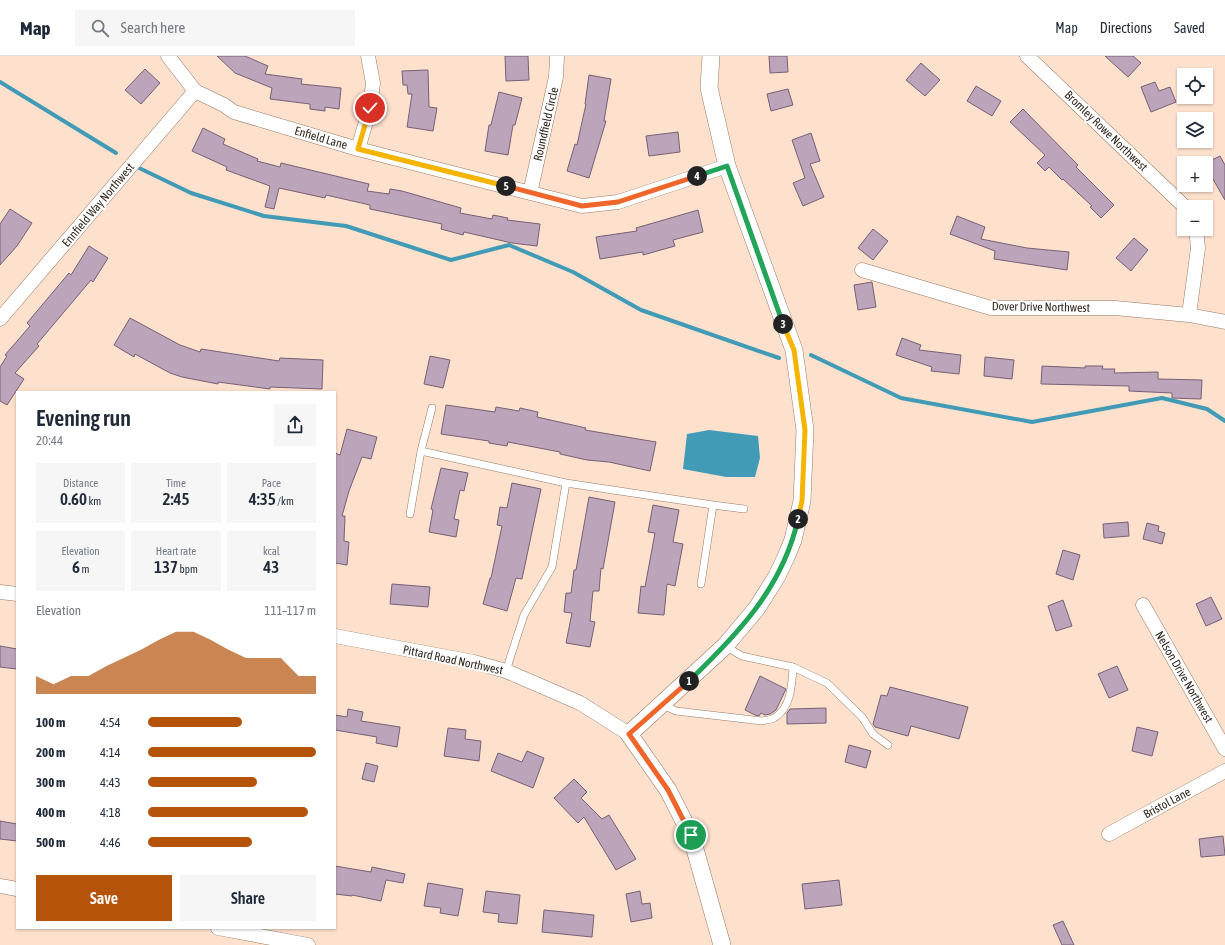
<!DOCTYPE html>
<html lang="en">
<head>
<meta charset="utf-8">
<style>
	:root { --surface:#fff; --page:#f6f6f7; --text:#1f2937; --muted:#747a83; --line:#e0e1e3; --accent:#b45309 }
	body { margin:0; font-family:"Asap Condensed",sans-serif; background:var(--page); color:var(--text); height:100vh; display:flex; flex-direction:column; font-size:15px; white-space:nowrap }
	* { box-sizing:border-box; margin:0 }
	p { font-size:13px; color:var(--muted) }
	.icon { flex:none; width:22px; height:22px; fill:none; stroke:currentColor; stroke-width:2; stroke-linecap:round; stroke-linejoin:round }
	.map { position:relative; flex:1; overflow:hidden }
	.details { position:absolute; left:16px; top:335px; width:320px; height:538px; display:flex; flex-direction:column; background:var(--surface); border-radius:0px; box-shadow:0 1px 3px #0004 }
	.details>* { flex:none }
	.buttons { position:absolute; left:1177px; top:12px; display:grid; gap:8px }
	.buttons a { display:grid; place-items:center; width:36px; height:36px; border-radius:0px; background:var(--surface); box-shadow:0 1px 3px #0004; font-size:20px }
	.pin { position:absolute; display:grid; place-items:center; width:34px; height:34px; color:#fff; margin:-17px; border:2px solid #fff; border-radius:50%; box-shadow:0 1px 4px #0007 }
	.km { position:absolute; width:20px; height:20px; margin:-10px; border-radius:50%; background:#222; color:#fff; font-size:11px; line-height:20px; text-align:center }
	.round { display:grid; place-items:center; flex:none; width:42px; height:42px; border-radius:0px; background:var(--page) }
	.headline { display:flex; align-items:center; justify-content:space-between; height:68px; padding:0 20px }
	h1 { font-size:22px; font-weight:600; line-height:30px }
	.stats { display:grid; grid-template-columns:repeat(3,1fr); gap:6px; height:68px; padding:4px 20px }
	.stats div { display:grid; align-content:center; border-radius:0px; background:var(--page); text-align:center }
	.stats b { font-size:17px; font-weight:600 }
	.stats small { font-size:11px; font-weight:400 }
	.stats p { font-size:11px }
	.chart { height:112px; padding:8px 20px }
	.chart p { display:flex; justify-content:space-between }
	.chart svg { width:100%; height:72px; margin-top:4px; fill:var(--accent); opacity:.7 }
	.action { display:flex; gap:8px; margin-top:auto; padding:8px 20px }
	.action a { flex:1; height:46px; border-radius:0px; background:var(--accent); color:#fff; font-size:16px; font-weight:600; line-height:46px; text-align:center }
	.action a+a { background:var(--page); color:var(--text) }
	ul { padding:0 20px; list-style:none; font-size:13px }
	li { display:grid; grid-template-columns:64px 48px 1fr; align-items:center; height:30px }
	li i { height:10px; border-radius:5px; background:var(--accent) }
	header { display:flex; align-items:center; gap:24px; box-sizing:border-box; height:56px; padding:0 20px; background:var(--surface); border-bottom:1px solid var(--line) }
	header strong { font-size:19px }
	nav { display:flex; gap:22px; margin-inline-start:auto; font-size:14px }
	.search { width:280px; height:36px; background:var(--page); display:flex; align-items:center; gap:10px; box-sizing:border-box; padding:0 14px; border-radius:0px; color:var(--muted); font-size:15px }
	.map>svg:first-child { display:block }
	.water { fill:#419bb6 }
	.lines { fill:none; stroke-linecap:round; stroke-linejoin:round }
	.stream { stroke:#419bb6; stroke-width:4 }
	.building { fill:#bca4bb; stroke:#766075 }
	.service-casing { stroke:#957b68; stroke-width:8 }
	.minor-casing { stroke:#957b68; stroke-width:15 }
	.tertiary-casing { stroke:#957b68; stroke-width:18 }
	.service { stroke:#fff; stroke-width:7 }
	.minor { stroke:#fff; stroke-width:14 }
	.tertiary { stroke:#fff; stroke-width:17 }
	.split-1-casing { stroke:#fff; stroke-width:8 }
	.split-2-casing { stroke:#fff; stroke-width:8 }
	.split-3-casing { stroke:#fff; stroke-width:8 }
	.split-4-casing { stroke:#fff; stroke-width:8 }
	.split-5-casing { stroke:#fff; stroke-width:8 }
	.split-6-casing { stroke:#fff; stroke-width:8 }
	.split-1 { stroke:#f0652b; stroke-width:5 }
	.split-2 { stroke:#22a559; stroke-width:5 }
	.split-3 { stroke:#f5b400; stroke-width:5 }
	.split-4 { stroke:#22a559; stroke-width:5 }
	.split-5 { stroke:#f0652b; stroke-width:5 }
	.split-6 { stroke:#f5b400; stroke-width:5 }
	.labels { text-anchor:middle; dominant-baseline:central; stroke-width:4; stroke-linejoin:round; paint-order:stroke }
	.street-label { font-size:12px; fill:#342921; stroke:#fff }
</style>
</head>
<body>
<header>
<strong>Map</strong>
<div class="search"><svg class="icon" aria-label="search" viewBox="0 0 24 24"><circle cx="10" cy="10" r="6"/><path d="M15 15l6 6"/></svg>Search here</div>
<nav><a>Map</a><a>Directions</a><a>Saved</a></nav>
</header>
<div class="map">
<svg width="1225" height="889" viewBox="0 0 1225 889">
	<rect width="100%" height="100%" fill="#fee1cd"/>
	<path class="water" d="M709,374L758,380L760,402L755,421H726L683,413L687,378Z"/>
	<g class="lines">
		<path class="stream" d="M0,26L116,97
			M137,111L191,137L264,160L346,170L451,204L509,189L573,216L641,254L779,302
			M811,299L901,342L1032,366L1162,342L1207,353L1225,365"/>
	</g>
	<path class="building" d="M217,0H245L268,10L265,18L302,23L301,28L341,32L339,53L325,51V55L310,53V48L270,43L272,32L235,17Z
		M505,0H528L529,24L506,25Z
		M769,0H787L788,16L770,17Z
		M1105,0H1133L1141,7L1128,21Z
		M921,7L940,24L925,40L906,24Z
		M145,13L160,27L141,48L125,34Z
		M428,14L429,51L437,52L433,75L407,71L412,38H408L407,29H403L402,15Z
		M589,19L611,23L604,65H606L589,122L567,115L575,88L577,89L586,48H585Z
		M1155,26L1159,35L1170,31L1176,46L1151,56L1141,31Z
		M976,30L1001,45L992,60L967,45Z
		M788,33L793,49L771,55L767,38Z
		M499,36L522,42L515,69H513L508,99L485,95L489,69H491Z
		M1023,53L1078,109L1076,111L1114,149L1101,162L1090,151L1092,150L1063,123L1062,124L1049,111L1045,115L1037,107L1045,99L1010,66Z
		M203,72L225,83L223,88L258,103L257,105L280,111L281,107L369,128L367,135L389,138L390,133L402,135L461,152L460,157L492,163L493,159L508,162L507,164L540,168L537,190L512,187L464,176L463,179L441,173L442,168L370,153V149L326,139L325,142L279,132L274,153L265,151L270,130L226,114L227,111L192,95Z
		M678,76L680,96L649,100L646,80Z
		M811,77L820,105L810,108L824,141L803,150L793,127L805,122L792,84Z
		M1220,100L1225,109V144L1206,111V107Z
		M10,153L32,167L17,190L0,209V168Z
		M698,154L703,176L673,184L675,190L643,199V196L600,203L596,181L637,175L636,172Z
		M957,160L985,171L981,183L1027,192L1069,196L1067,214L994,203L995,195L950,178Z
		M873,173L888,185L873,204L858,192Z
		M1134,182L1148,194L1131,215L1116,202Z
		M89,190L108,202L93,226L91,224L37,288L39,290L15,317L24,323L7,349L0,345V311L7,300L5,299L30,270L27,267L69,217L71,219Z
		M872,226L876,251L858,254L854,229Z
		M130,262L180,289L200,296L201,293L279,305L280,302L323,304L322,333L270,331V333L218,326V328L182,321L170,317L135,298L134,301L114,289Z
		M902,282L921,289L919,294L961,299L959,318L931,315L932,311L896,299Z
		M430,300L450,304L443,332L424,328Z
		M985,301L1014,304L1012,323L984,320Z
		M1042,310L1085,312V310H1103L1102,313H1115L1114,317L1158,316V323L1202,324L1201,343L1172,342V337L1129,335V330L1041,328Z
		M446,349L495,356L496,351L519,355L520,352L538,356L537,361L586,372L585,374L656,386L650,415L609,406L587,404L560,398V396L508,386L507,390L489,387V385L441,378Z
		M347,373L377,381L371,403L362,401L349,435L342,460H345L344,485L349,486L347,509L335,507V397L340,399Z
		M441,412L468,417L464,435L460,434L454,463L459,464L456,481L429,476L433,454L431,453Z
		M512,427L541,433L522,523L516,522L507,555L483,548L490,522H491L502,470L497,469L500,451L507,452Z
		M589,441L615,446L603,513L601,512L599,535H593L590,565L595,566L590,591L566,587L572,557L564,556L566,537H571L574,514H576Z
		M653,449L679,454L673,486L683,488L675,530L667,528L664,559L638,557L641,530L645,531L655,477L648,476Z
		M1128,466L1129,480L1104,482L1103,468Z
		M1147,467L1159,470L1158,475L1165,477L1162,488L1143,483Z
		M1063,494L1080,499L1073,524L1056,518Z
		M392,528L430,531L428,551L390,548Z
		M1211,541L1222,563L1206,570L1196,548Z
		M1063,544L1072,570L1056,575L1048,550Z
		M0,590L17,593V613L0,611Z
		M1117,610L1128,634L1109,642L1098,618Z
		M760,620L786,633L776,654L770,658L765,659L761,657L759,660L755,659L745,654Z
		M890,631L968,651L959,683L911,670L908,680L875,671L873,668L881,639L887,640Z
		M826,652V667L787,668V657L790,653Z
		M348,653L363,656L361,665L400,671L397,691L376,687L377,681L335,674V659L347,661Z
		M1137,671L1158,676L1152,700L1132,695Z
		M448,672L466,674L465,683L481,685L479,705L444,700Z
		M849,689L871,695L866,712L845,706Z
		M527,695L544,702L533,732L491,715L498,697L522,706Z
		M366,707L378,710L374,726L362,723Z
		M574,723L587,736L581,742L602,763L609,759L636,803L616,814L584,761L578,767L554,742Z
		M0,765L17,768V785L0,783Z
		M1223,780L1225,799L1201,801L1199,783Z
		M335,810L371,816L372,811L405,818L403,827L386,824L381,845L352,839V840L335,838Z
		M839,824L842,849L805,853L802,828Z
		M428,827L463,833L458,860L440,857L441,852L424,850Z
		M486,835L520,839L517,868L498,866L499,858L483,856Z
		M640,835L642,848L650,847L652,862L631,866L626,838Z
		M544,854L594,859L592,881L542,876Z
		M1063,865L1074,889H1062L1053,869Z"/>
	<g class="lines">
		<g class="service-casing">
			<path id="service" d="M421,395L566,427
				M713,449L744,453
				M410,458L421,395L432,352
				M793,611L827,627L862,661L873,678L888,689
				M506,615L524,559L552,511L566,427L713,449L701,528
				M663,649L676,655L762,665C765,664 771,664 774,662C791,652 792,629 793,611L742,600L725,590"/>
		</g>
		<g class="minor-casing">
			<path id="minor" d="M168,0L195,35L224,49L234,56L358,93L582,150L618,146L727,110
				M1027,0L1185,151
				M358,93L370,52L373,27L368,0
				M530,137L556,21L557,0
				M862,214L991,252H1115L1189,259L1225,266
				M1189,259L1198,192L1196,173
				M0,263L195,35
				M0,536L17,538
				M1143,549L1225,693
				M335,580L474,606L506,615L580,647L629,678
				M1109,778L1225,715
				M0,830L17,833
				M218,872L308,889"/>
		</g>
		<g class="tertiary-casing">
			<path id="tertiary" d="M711,0L709,32L727,110L794,294L805,374L802,445L793,484L786,501L777,520L757,552L725,590L629,678L668,734L691,779L722,889"/>
		</g>
		<use href="#service" class="service"/>
		<use href="#minor" class="minor"/>
		<use href="#tertiary" class="tertiary"/>
	</g>
	<g class="lines">
		<g class="split-1-casing">
			<path id="split-1" d="M689,625L629,678L668,734L691,779"/>
		</g>
		<g class="split-2-casing">
			<path id="split-2" d="M689,625C738,578 783,531 798,463"/>
		</g>
		<g class="split-3-casing">
			<path id="split-3" d="M783,268L794,294L805,374L802,445L798,463"/>
		</g>
		<g class="split-4-casing">
			<path id="split-4" d="M697,120L727,110L783,268"/>
		</g>
		<g class="split-5-casing">
			<path id="split-5" d="M506,130L582,150L618,146L697,120"/>
		</g>
		<g class="split-6-casing">
			<path id="split-6" d="M370,52L358,93L506,130"/>
		</g>
		<use href="#split-1" class="split-1"/>
		<use href="#split-2" class="split-2"/>
		<use href="#split-3" class="split-3"/>
		<use href="#split-4" class="split-4"/>
		<use href="#split-5" class="split-5"/>
		<use href="#split-6" class="split-6"/>
	</g>
	<g class="labels">
		<g class="street-label">
			<text transform="translate(546 68) rotate(-77)">Roundfield Circle</text>
			<text transform="translate(1106 75) rotate(44)">Bromley Rowe Northwest</text>
			<text transform="translate(321 82) rotate(16)">Enfield Lane</text>
			<text transform="translate(98 149) rotate(-50)">Ennfield Way Northwest</text>
			<text transform="translate(1041 251) rotate(1)">Dover Drive Northwest</text>
			<text transform="translate(453 604) rotate(12)">Pittard Road Northwest</text>
			<text transform="translate(1184 621) rotate(60)">Nelson Drive Northwest</text>
			<text transform="translate(1167 747) rotate(-28)">Bristol Lane</text>
		</g>
	</g>
</svg>
<div class="buttons">
<a><svg class="icon" aria-label="locate" viewBox="0 0 24 24"><circle cx="12" cy="12" r="6"/><path d="M12 2v4M12 18v4M2 12h4M18 12h4"/></svg></a>
<a><svg class="icon" aria-label="layers" viewBox="0 0 24 24"><path d="M12 4l9 5-9 5-9-5zM3 14l9 5 9-5"/></svg></a>
<a>+</a>
<a>−</a>
</div>
<div class="pin" style="left:691px;top:779px;background:#1e9e55"><svg class="icon" aria-label="arrive" viewBox="0 0 24 24"><path d="M6 21V4h12l-3 4 3 4H6"/></svg></div>
<div class="pin" style="left:370px;top:52px;background:#d93025"><svg class="icon" aria-label="check" viewBox="0 0 24 24"><path d="M5 12l5 5 9-10"/></svg></div>
<b class="km" style="left:689px;top:625px">1</b>
<b class="km" style="left:798px;top:463px">2</b>
<b class="km" style="left:783px;top:268px">3</b>
<b class="km" style="left:697px;top:120px">4</b>
<b class="km" style="left:506px;top:130px">5</b>
<section class="details">
<div class="headline"><div><h1>Evening run</h1><p>20:44</p></div><a class="round"><svg class="icon" aria-label="share" viewBox="0 0 24 24"><path d="M12 15V3M7 8l5-5 5 5M5 13v7h14v-7"/></svg></a></div>
<div class="stats">
<div><p>Distance</p><b>0.60<small> km</small></b></div>
<div><p>Time</p><b>2:45</b></div>
<div><p>Pace</p><b>4:35<small> /km</small></b></div>
</div>
<div class="stats">
<div><p>Elevation</p><b>6<small> m</small></b></div>
<div><p>Heart rate</p><b>137<small> bpm</small></b></div>
<div><p>kcal</p><b>43</b></div>
</div>
<div class="chart"><p><span>Elevation</span>111–117 m</p>
<svg viewBox="0 0 160 44" preserveAspectRatio="none"><path d="M0 44V33L10 38L20 33L30 33L40 27L50 22L60 17L70 11L80 6L90 6L100 11L110 17L120 22L130 22L140 22L150 33L160 33V44z"/></svg>
</div>
<ul>
<li><b>100 m</b>4:54<i style="width:56%"></i></li>
<li><b>200 m</b>4:14<i style="width:100%"></i></li>
<li><b>300 m</b>4:43<i style="width:65%"></i></li>
<li><b>400 m</b>4:18<i style="width:95%"></i></li>
<li><b>500 m</b>4:46<i style="width:62%"></i></li>
</ul>
<div class="action"><a>Save</a><a>Share</a></div>
</section>
</div>
</body>
</html>
